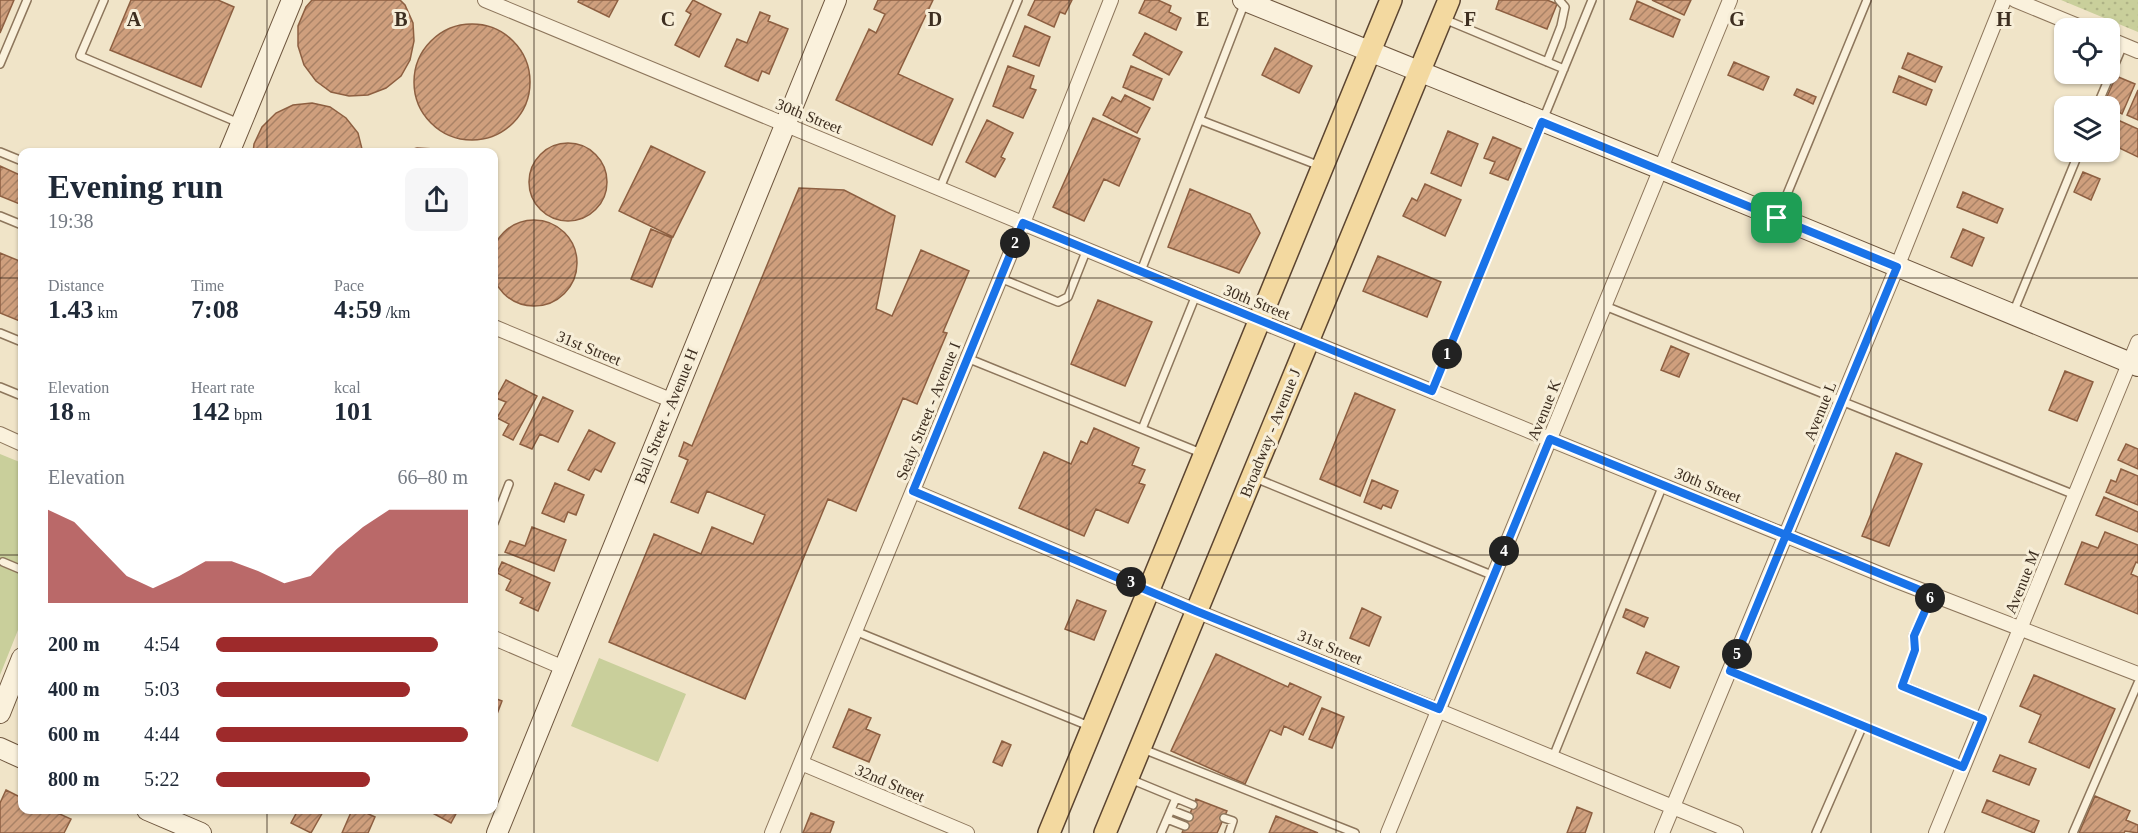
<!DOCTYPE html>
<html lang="en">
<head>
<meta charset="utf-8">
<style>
	:root { --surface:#fff; --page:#f6f6f7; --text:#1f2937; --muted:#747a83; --accent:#9e2a2b }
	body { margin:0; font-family:"Times New Roman",serif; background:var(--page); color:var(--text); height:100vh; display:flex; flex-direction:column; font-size:22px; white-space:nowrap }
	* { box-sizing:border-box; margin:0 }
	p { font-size:20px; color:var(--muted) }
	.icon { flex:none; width:33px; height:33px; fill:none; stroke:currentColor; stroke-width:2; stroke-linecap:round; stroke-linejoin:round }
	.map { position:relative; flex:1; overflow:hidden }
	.side { position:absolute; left:18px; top:148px; width:480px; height:666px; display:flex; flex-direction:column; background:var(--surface); border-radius:12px; box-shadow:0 2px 4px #0004 }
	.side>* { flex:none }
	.tools { position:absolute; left:2054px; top:18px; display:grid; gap:12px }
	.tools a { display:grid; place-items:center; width:66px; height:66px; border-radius:12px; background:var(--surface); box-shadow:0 2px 4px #0004; font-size:30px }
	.pin { position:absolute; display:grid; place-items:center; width:51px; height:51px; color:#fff; margin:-26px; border-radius:12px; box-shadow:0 3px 9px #0006 }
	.km { position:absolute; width:30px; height:30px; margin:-15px; border-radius:50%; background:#222; color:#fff; font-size:16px; line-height:30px; text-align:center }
	.round { display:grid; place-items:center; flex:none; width:63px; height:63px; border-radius:12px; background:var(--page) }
	.overview { display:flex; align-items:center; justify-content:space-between; height:102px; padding:0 30px }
	h1 { font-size:33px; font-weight:700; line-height:45px }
	.stats { display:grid; grid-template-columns:repeat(3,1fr); gap:9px; height:102px; padding:6px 30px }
	.stats div { display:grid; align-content:center }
	.stats b { font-size:26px; font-weight:700 }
	.stats small { font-size:16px; font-weight:400 }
	.stats p { font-size:16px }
	.chart { height:168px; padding:12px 30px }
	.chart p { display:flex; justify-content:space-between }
	.chart svg { width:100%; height:108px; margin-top:6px; fill:var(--accent); opacity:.7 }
	ul { padding:0 30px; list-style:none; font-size:20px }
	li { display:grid; grid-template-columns:96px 72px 1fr; align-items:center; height:45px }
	li i { height:15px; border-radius:8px; background:var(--accent) }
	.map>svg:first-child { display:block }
	.grass { fill:url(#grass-dots) }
	.park { fill:#c9cf9b }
	.building { fill:url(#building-hatch); stroke:#8d5f41; stroke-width:1.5 }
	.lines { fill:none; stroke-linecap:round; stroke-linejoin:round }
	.lane-casing { stroke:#8d765c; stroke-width:10 }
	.street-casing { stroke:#8d765c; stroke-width:16 }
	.secondary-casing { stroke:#6f573f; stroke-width:22 }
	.primary-casing { stroke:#5b4430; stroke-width:24 }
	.lane { stroke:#faf1dc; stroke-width:7 }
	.street { stroke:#faf1dc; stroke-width:14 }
	.secondary { stroke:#faf1dc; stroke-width:20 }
	.primary { stroke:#f3d9a0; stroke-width:21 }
	.route-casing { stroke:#fff; stroke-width:12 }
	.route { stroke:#1a73e8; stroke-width:8 }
	.grid { fill:none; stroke:#3d2e20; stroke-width:1.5; stroke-opacity:0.55 }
	.labels { text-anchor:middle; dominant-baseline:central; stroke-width:6; stroke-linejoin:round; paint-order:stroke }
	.street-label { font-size:16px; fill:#3d2e20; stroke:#f7eed8 }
	.grid-label { font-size:20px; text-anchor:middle; font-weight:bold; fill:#3d2e20; stroke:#f7eed8; stroke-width:6; stroke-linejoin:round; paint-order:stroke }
</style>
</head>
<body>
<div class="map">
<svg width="2138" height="833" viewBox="0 0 2138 833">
	<defs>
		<pattern id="grass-dots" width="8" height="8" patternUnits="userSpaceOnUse" patternTransform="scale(1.5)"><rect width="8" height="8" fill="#c9cf9b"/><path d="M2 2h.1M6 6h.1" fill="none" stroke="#aeb285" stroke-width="1.8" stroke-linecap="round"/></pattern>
		<pattern id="building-hatch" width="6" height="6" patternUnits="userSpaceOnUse" patternTransform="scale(1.5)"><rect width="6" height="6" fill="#cf9f7d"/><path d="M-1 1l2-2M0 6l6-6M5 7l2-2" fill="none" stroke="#a98266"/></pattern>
	</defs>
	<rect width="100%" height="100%" fill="#f0e4c8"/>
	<path class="grass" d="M2061,0H2138V32Z"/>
	<path class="park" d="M0,454L22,463V620L0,675Z
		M599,658L686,694L658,762L571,726Z"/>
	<path class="building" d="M0,0H14L0,33Z
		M131,0H218L234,7L201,87L110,50Z
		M312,0H400L405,5L413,23L414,41L410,60L401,76L386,88L368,95L349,96L331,92L316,81L304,65L298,46V26L306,7Z
		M579,0H618L609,17L578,2Z
		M693,0L721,14L699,57L675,45L691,14L686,11Z
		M878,0H933L898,74L953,99L932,145L836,100L869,29L876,33L885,14L874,9Z
		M1035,0H1072L1065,14L1060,12L1054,27L1028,15Z
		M1145,0H1158L1171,6L1169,12L1181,18L1176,30L1139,13Z
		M1499,0H1547L1557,4L1547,29L1496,9Z
		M1652,0H1691L1684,15Z
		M1637,1L1680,20L1673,37L1630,19Z
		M760,12L770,16L768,21L788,29L769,74L762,71L758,81L725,66L737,39L747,43Z
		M414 82a58 58 0 1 1 116 0a58 58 0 1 1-116 0Z
		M1025,26L1050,37L1039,66L1013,56Z
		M1145,33L1182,52L1169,75L1133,55Z
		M1275,48L1312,66L1299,93L1262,75Z
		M1908,53L1942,67L1935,82L1902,68Z
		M1734,62L1769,77L1763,90L1728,75Z
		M1008,66L1034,76L1030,88L1036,90L1023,118L993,106Z
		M1131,66L1162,79L1153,100L1123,87Z
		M1899,76L1932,90L1926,105L1893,92Z
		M2116,76L2135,84L2122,114L2109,106H2103Z
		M1797,89L1816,97L1813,104L1794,95Z
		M2138,90V120L2127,115Z
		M1125,95L1150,108L1137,133L1103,115L1112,97L1121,102Z
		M312,103L330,107L346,118L358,133L363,153H253L254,144L262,127L276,113L293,105Z
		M2109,116L2138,129V157L2109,143Z
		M1093,118L1140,139L1119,186L1104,179L1084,221L1053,207Z
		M987,120L1013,133L1001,157L1005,159L995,177L966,162Z
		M1448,131L1478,144L1461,186L1431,173Z
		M1493,137L1521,149L1508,180L1490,173L1495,162L1484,158Z
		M529 182a39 39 0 1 1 78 0a39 39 0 1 1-78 0Z
		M651,146L705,172L673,237L619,211Z
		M417,148L435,149L444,153H398Z
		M0,166L22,176V205L0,196Z
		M2083,172L2100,179L2091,200L2074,192Z
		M1425,184L1461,200L1445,236L1403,216L1412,198L1417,201Z
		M799,188L844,190L895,216L876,309L881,311L892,316L921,250L969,271L943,332L947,333L917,404L903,398L856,511L828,499L745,699L609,642L654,534L701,554L712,527L753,544L765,515L707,491L698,513L671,502L688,460L679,456L684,442L692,446Z
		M1190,189L1250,214L1260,233L1239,273L1168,247Z
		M1963,192L2003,209L1997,223L1957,207Z
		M491 263a43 43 0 1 1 86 0a43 43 0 1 1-86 0Z
		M651,229L672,238L652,287L631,279Z
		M1963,229L1984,238L1972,266L1951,257Z
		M0,253L22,262V322L0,313Z
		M1378,256L1441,282L1427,317L1363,291Z
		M1098,300L1152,322L1125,386L1071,364Z
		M1671,346L1689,354L1679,377L1661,370Z
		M2065,371L2093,382L2077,421L2049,410Z
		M506,380L537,396L513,440L503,435L509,424L497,418L506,402L496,398Z
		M1355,393L1395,410L1360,496L1320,479Z
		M543,397L573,411L558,442L540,434L532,449L520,444Z
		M1094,428L1139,448L1132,465L1145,470L1139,483L1145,485L1128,523L1096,509L1084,536L1019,508L1044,452L1071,464L1081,441L1087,444Z
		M589,430L615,443L601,472L595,469L589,480L568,470Z
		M2126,444L2138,449V469L2118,460Z
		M1896,453L1922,464L1889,546L1862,536Z
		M2121,469L2138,476V505L2106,492L2111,480L2116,482Z
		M1372,480L1398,491L1391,508L1383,505L1381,509L1364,502Z
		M555,483L584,495L576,515L568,512L564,522L542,513Z
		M2104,497L2138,512V532L2096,515Z
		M532,527L566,540L554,571L505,552L510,541L525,546Z
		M2105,532L2138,545V563L2136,562L2131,574L2138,577V614L2065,584L2082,542L2098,548Z
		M502,562L550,583L538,611L520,603L523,598L506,590L511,580L497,573Z
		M1077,600L1106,611L1094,640L1065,629Z
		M1362,608L1381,617L1369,646L1350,638Z
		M1626,609L1648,618L1644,627L1623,617Z
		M1646,652L1679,667L1670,688L1637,673Z
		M1216,654L1288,687L1290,683L1321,697L1303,735L1284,726L1281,735L1270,730L1245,784L1171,751Z
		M2034,675L2115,709L2089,768L2029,742L2041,715L2020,706Z
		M494,698L502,701L494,722Z
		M1322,708L1344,717L1332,748L1309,739Z
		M849,709L871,718L866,729L880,735L869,762L833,747Z
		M1002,741L1011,745L1002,766L993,762Z
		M2000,755L2036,769L2029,785L1993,771Z
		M6,790L22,798V810H51L71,819L64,833H0V803Z
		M2095,796L2130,811L2126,820L2138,825V833L2125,831L2124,833H2079Z
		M1196,799L1227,811L1217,833H1182Z
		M1987,800L2039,821L2034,833L1982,812Z
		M1577,807L1592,813L1585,833H1567Z
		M298,810H324L311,833L291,823Z
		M352,810H365L364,812L375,817L368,833H342Z
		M427,810H458L451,823Z
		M811,813L834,822L830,833H803Z
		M1276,816L1318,833H1269Z"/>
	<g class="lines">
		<g class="lane-casing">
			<path id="lane" d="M104,0L80,56L239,123
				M1444,19L1564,69
				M1547,62L1561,26L1565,7L1559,0
				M0,64L27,0
				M2097,106L2123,45
				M1200,120L1320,166
				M0,152L22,161
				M940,188L1018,0
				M0,216L22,225
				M1778,216L1867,0
				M1141,271L1245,2
				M1000,278L1058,302L1068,297L1087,249
				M1605,306L2075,495
				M2013,313L2079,152
				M0,333L22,342
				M967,358L1201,453
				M0,387L22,396
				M1432,391L1592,0
				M1142,429L1196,295
				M1255,478L1494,576
				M494,523L509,484
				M3,562L22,570
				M1932,595L1913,636L1915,650L1902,685L1983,719
				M855,631L1089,726
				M1730,671L1963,767
				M1143,749L1355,833
				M1553,757L1663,485
				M1130,779L1176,798L1161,833
				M1176,798L1193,805
				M1171,810L1189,817
				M1224,818L1233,821L1229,833
				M1167,819L1185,826
				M1816,833L1863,725
				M2073,833L2138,683"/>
		</g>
		<g class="street-casing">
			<path id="street" d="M485,0L1196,295L1892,579L2138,674
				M2015,0L2083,28
				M2109,39L2138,51
				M494,327L673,401
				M0,434L22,444
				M913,491L1196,611L1736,833
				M494,638L564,668
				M801,763L967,833
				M772,833L1023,223L1111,0
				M1388,833L1730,0
				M1662,833L1897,267L2004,0
				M1936,833L2138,342"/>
		</g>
		<g class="secondary-casing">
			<path id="secondary" d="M1243,0L1661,169L2138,366
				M229,153L292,0
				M0,713L22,658
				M0,748L22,758
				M147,810L201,833
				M497,833L836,0"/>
		</g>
		<g class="primary-casing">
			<path id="primary" d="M1049,833L1391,0
				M1105,833L1449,0"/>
		</g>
		<use href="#lane" class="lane"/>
		<use href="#street" class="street"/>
		<use href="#secondary" class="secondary"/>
		<use href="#primary" class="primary"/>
	</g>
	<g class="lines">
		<g class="route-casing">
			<path id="route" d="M1777,218L1542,122L1432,391L1023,223L913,491L1196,611L1439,709L1550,439L1786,535L1730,671L1963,767L1983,719L1902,686L1915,650L1914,636L1932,595L1786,535L1897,267L1777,218"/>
		</g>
		<use href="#route" class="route"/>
	</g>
	<path class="grid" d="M267,0V153M534,0V833M802,0V833M1069,0V833M1336,0V833M1604,0V833M1871,0V833M0,278H22M494,278H2138M0,555H22M494,555H2138M267,810V833"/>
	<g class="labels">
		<g class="street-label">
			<text transform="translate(809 116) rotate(22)">30th Street</text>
			<text transform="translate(1257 302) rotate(22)">30th Street</text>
			<text transform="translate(589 348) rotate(22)">31st Street</text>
			<text transform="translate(1544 410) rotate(-68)">Avenue K</text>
			<text transform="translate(928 411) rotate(-68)">Sealy Street - Avenue I</text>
			<text transform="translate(1820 411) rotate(-68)">Avenue L</text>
			<text transform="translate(666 416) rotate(-68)">Ball Street - Avenue H</text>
			<text transform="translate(1270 433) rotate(-68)">Broadway - Avenue J</text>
			<text transform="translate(1708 485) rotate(22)">30th Street</text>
			<text transform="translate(2022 582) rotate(-68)">Avenue M</text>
			<text transform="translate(1330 647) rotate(22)">31st Street</text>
			<text transform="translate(890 783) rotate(23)">32nd Street</text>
		</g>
	</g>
	<g class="grid-label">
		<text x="134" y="26">A</text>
		<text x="401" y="26">B</text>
		<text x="668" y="26">C</text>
		<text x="935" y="26">D</text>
		<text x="1203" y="26">E</text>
		<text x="1470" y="26">F</text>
		<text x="1737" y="26">G</text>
		<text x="2004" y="26">H</text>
	</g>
</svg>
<div class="tools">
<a><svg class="icon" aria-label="locate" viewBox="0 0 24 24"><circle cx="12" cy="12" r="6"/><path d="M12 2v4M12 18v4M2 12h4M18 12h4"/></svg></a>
<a><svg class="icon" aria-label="layers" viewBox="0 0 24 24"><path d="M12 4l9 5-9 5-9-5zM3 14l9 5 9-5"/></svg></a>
</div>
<div class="pin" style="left:1777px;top:218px;background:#1e9e55"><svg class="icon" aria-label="arrive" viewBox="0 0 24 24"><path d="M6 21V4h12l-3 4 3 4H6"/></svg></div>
<b class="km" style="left:1447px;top:354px">1</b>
<b class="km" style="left:1015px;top:243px">2</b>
<b class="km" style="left:1131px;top:582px">3</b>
<b class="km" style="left:1504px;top:551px">4</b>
<b class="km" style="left:1737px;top:654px">5</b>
<b class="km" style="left:1930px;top:598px">6</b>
<section class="side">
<div class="overview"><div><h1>Evening run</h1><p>19:38</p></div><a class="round"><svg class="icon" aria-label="share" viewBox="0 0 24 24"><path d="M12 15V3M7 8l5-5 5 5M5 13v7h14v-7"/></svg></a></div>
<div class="stats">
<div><p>Distance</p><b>1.43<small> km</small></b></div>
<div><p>Time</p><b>7:08</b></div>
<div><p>Pace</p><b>4:59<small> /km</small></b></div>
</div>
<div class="stats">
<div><p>Elevation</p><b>18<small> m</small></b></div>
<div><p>Heart rate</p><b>142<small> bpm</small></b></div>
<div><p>kcal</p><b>101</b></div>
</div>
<div class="chart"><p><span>Elevation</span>66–80 m</p>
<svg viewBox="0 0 160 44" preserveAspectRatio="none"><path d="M0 44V6L10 11L20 22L30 33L40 38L50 33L60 27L70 27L80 31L90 36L100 33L110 22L120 13L130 6L140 6L150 6L160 6V44z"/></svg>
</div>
<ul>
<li><b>200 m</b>4:54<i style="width:88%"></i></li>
<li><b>400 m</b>5:03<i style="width:77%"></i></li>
<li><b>600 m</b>4:44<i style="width:100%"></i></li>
<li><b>800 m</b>5:22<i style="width:61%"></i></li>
</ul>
</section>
</div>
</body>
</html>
